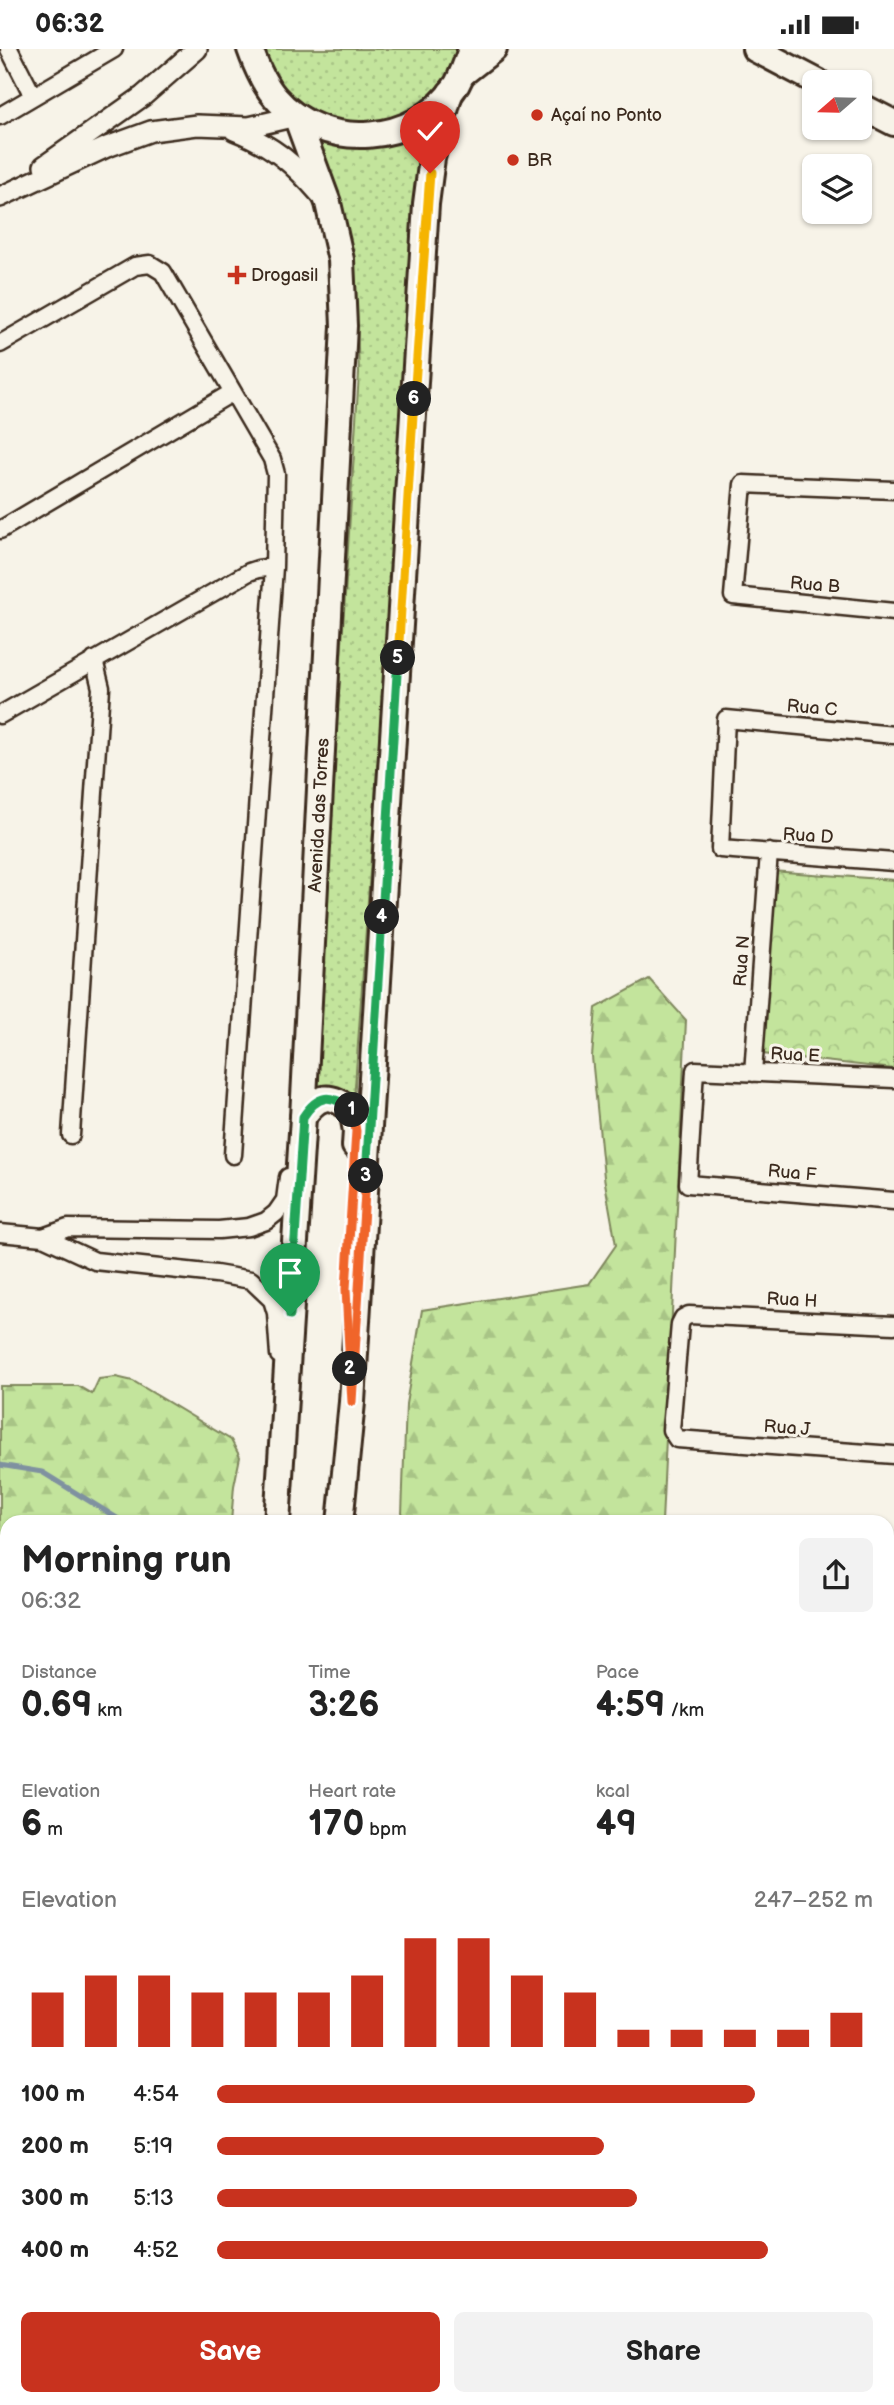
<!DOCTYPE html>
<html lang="en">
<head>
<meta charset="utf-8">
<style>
	:root { --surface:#fff; --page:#f2f2f2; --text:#222; --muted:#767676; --accent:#c8321e }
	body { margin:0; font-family:"Balsamiq Sans",sans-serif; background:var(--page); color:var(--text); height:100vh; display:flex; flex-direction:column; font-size:26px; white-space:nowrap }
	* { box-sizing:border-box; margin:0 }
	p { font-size:23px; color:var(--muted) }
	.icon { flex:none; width:38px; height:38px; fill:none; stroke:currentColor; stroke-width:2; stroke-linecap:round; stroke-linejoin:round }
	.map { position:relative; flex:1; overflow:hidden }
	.panel { position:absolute; left:0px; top:1466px; width:894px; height:891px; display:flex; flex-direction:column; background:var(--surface); border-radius:21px 21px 0 0; box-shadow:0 2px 5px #0004 }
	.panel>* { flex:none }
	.needle { width:46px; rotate:250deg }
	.buttons { position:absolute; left:802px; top:21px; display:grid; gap:14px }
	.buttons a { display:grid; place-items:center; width:70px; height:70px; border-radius:10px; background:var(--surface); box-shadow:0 2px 5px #0004; font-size:35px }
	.pin { position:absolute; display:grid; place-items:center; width:60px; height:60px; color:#fff; margin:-72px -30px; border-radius:50% 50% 50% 0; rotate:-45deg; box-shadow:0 0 7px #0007 }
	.pin .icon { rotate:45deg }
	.km { position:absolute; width:35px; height:35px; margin:-18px; border-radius:50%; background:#222; color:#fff; font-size:19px; line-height:35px; text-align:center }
	.round { display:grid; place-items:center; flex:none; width:74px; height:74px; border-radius:10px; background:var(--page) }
	.overview { display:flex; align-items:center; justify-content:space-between; height:119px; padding:0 21px }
	h1 { font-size:38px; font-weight:600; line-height:52px }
	.figures { display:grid; grid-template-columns:repeat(3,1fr); gap:10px; height:119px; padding:7px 21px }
	.figures div { display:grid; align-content:center }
	.figures b { font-size:35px; font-weight:600 }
	.figures small { font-size:19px; font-weight:400 }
	.figures p { font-size:19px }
	.chart { height:196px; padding:14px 21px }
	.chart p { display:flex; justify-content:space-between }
	.chart svg { width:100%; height:126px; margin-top:7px; stroke:var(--accent); stroke-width:6 }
	.button { display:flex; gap:14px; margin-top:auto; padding:14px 21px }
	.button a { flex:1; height:80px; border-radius:10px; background:var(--accent); color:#fff; font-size:28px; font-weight:600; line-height:80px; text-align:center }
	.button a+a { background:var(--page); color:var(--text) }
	ul { padding:0 21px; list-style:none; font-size:23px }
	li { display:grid; grid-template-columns:112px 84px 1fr; align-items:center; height:52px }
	li i { height:18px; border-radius:9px; background:var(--accent) }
	.status { display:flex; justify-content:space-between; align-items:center; height:49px; padding:0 35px; background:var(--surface); direction:ltr }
	.status svg { height:19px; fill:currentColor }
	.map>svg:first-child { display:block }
	.grass { fill:url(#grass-dots); stroke:#7f875d; stroke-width:2 }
	.forest { fill:url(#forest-firs); stroke:#7f875d; stroke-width:2 }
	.park { fill:url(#park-crowns); stroke:#7f875d; stroke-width:2 }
	.water { fill:url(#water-waves); stroke:#7f91a0; stroke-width:2 }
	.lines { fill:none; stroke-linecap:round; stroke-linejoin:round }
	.stream { stroke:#7f91a0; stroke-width:5 }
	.minor-casing { stroke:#3b2a1e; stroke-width:21 }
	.tertiary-casing { stroke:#3b2a1e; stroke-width:24 }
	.primary-casing { stroke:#3b2a1e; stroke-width:30 }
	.minor { stroke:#f7f3e8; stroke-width:16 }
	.tertiary { stroke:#f7f3e8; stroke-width:19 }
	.primary { stroke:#f7f3e8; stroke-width:24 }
	.split-1-casing { stroke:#fff; stroke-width:14 }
	.split-2-casing { stroke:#fff; stroke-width:14 }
	.split-3-casing { stroke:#fff; stroke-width:14 }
	.split-4-casing { stroke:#fff; stroke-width:14 }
	.split-5-casing { stroke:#fff; stroke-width:14 }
	.split-6-casing { stroke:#fff; stroke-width:14 }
	.split-7-casing { stroke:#fff; stroke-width:14 }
	.split-1 { stroke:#22a559; stroke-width:9 }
	.split-2 { stroke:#f0652b; stroke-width:9 }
	.split-3 { stroke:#f0652b; stroke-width:9 }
	.split-4 { stroke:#22a559; stroke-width:9 }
	.split-5 { stroke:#22a559; stroke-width:9 }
	.split-6 { stroke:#f5b400; stroke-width:9 }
	.split-7 { stroke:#f5b400; stroke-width:9 }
	.poi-dot { fill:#c8321e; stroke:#f7f3e8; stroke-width:2.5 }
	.labels { text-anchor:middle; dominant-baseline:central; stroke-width:6; stroke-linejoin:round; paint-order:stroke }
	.poi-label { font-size:18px; fill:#3b2a1e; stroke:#f7f3e8; text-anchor:start }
	.street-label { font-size:18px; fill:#3b2a1e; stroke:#f7f3e8 }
</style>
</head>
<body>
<div class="status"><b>06:32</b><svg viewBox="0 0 49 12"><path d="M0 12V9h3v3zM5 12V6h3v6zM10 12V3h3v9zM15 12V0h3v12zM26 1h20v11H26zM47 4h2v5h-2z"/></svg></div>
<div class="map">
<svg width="894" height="2356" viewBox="0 0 894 2356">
	<defs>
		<pattern id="grass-dots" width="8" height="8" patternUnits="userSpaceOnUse" patternTransform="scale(1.75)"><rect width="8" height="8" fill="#c3e49c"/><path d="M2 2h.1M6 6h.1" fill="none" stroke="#a8c486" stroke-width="1.8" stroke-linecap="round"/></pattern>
		<pattern id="forest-firs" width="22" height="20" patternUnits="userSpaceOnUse" patternTransform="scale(1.75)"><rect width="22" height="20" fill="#c3e49c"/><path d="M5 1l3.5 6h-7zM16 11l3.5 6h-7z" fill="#a8c486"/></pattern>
		<pattern id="park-crowns" width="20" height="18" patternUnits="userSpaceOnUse" patternTransform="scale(1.75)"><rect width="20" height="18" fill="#c3e49c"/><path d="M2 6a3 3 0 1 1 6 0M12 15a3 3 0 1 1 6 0" fill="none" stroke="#a8c486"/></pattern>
		<pattern id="water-waves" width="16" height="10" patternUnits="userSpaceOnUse" patternTransform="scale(1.75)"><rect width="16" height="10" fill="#acd5f7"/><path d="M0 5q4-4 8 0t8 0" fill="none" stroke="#95b7d3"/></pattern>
	</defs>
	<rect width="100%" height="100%" fill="#f7f3e8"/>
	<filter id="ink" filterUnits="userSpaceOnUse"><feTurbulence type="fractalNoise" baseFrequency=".0143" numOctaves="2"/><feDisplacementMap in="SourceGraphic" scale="14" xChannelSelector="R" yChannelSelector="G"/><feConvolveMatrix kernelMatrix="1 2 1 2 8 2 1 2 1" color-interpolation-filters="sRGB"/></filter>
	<g filter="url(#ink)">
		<path class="grass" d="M263,0H459C433,99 290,98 263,0Z
			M426,85L417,148L354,1052L327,1039H314L359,324L356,249L348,190L314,94C352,95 389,97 426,85Z"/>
		<path class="forest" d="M649,930L686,971L662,1473L408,1474L402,1465L406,1355L422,1261L589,1235L616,1196L604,1128L592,1008L596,959Z
			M116,1328L133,1332L231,1391L240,1408L234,1437L231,1473L7,1474V1688L0,1687V1337H78L92,1345L99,1330Z
			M887,1681L894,1682V2356H688L692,2350H887Z
			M0,1760L7,1761V2304L0,2316Z"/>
		<path class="park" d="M771,822L894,831V1020L763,1005Z"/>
		<path class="water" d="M0,1687L7,1688V1761L0,1760Z
			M887,1831L894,1832V1904H887Z"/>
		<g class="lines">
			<path class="stream" d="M0,1416L42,1423L125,1474"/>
			<g class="minor-casing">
				<path id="minor" d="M9,0L33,47
					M0,67L114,0
					M0,295L135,217L150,215L163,223L272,410L276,425L274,518L233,1106
					M894,441L743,435L733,547L894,563
					M0,481L233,343
					M0,666L249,523L258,520L274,518
					M894,686L726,670L720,800L894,813
					M753,1024L769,803
					M894,1030L695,1021L688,1135L894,1152
					M71,1086L101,639L94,611
					M0,1184L43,1188L95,1212L216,1225L251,1231L272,1251L276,1264L279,1306
					M43,1188L68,1179L219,1181L249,1178L266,1172L276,1164L285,1151L288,1128
					M894,1276L689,1266L683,1269L680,1275L671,1381L677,1390L894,1406
					M887,1526L894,1527
					M887,1569L894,1572"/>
			</g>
			<g class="tertiary-casing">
				<path id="tertiary" d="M234,81C273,96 294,115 321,146
					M44,117L143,47L197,0
					M0,148L107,98L151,82L197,76L249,78L296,67"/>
			</g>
			<g class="primary-casing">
				<g id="primary">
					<path d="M250,0C256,17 263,34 275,48C323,104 417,97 457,35C463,24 467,12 471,0"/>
					<path d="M755,0L818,33"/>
					<path d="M462,25L494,0"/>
					<path d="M859,56L894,74"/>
					<path d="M303,1068C319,1045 330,1044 352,1061L356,1082L355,1097"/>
					<path id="s1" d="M277,1474L303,1068L344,277L341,211L328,154L296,67"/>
					<path d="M340,1474L352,1353L426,155L432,109L450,44"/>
					<path d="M215,2356V2350"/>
					<path d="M271,2356V2350"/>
				</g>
			</g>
			<use href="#minor" class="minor"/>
			<use href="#tertiary" class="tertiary"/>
			<use href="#primary" class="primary"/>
		</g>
	</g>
	<g class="lines" filter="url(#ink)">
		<g class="split-1-casing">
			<path id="split-1" d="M290,1266L303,1068C318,1045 331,1044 352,1061"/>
		</g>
		<g class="split-2-casing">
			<path id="split-2" d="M350,1320L346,1240L356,1082L352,1061"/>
		</g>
		<g class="split-3-casing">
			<path id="split-3" d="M350,1320L352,1353L366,1127"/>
		</g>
		<g class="split-4-casing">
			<path id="split-4" d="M366,1127L382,868"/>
		</g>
		<g class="split-5-casing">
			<path id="split-5" d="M382,868L398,609"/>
		</g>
		<g class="split-6-casing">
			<path id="split-6" d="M398,609L414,350"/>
		</g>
		<g class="split-7-casing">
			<path id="split-7" d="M414,350L430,124"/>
		</g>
		<use href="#split-1" class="split-1"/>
		<use href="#split-2" class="split-2"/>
		<use href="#split-3" class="split-3"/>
		<use href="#split-4" class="split-4"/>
		<use href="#split-5" class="split-5"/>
		<use href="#split-6" class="split-6"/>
		<use href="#split-7" class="split-7"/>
	</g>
	<g class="poi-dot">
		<circle cx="537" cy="66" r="7"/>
		<circle cx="513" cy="111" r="7"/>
		<path d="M233.5 215.5h7v7h7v7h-7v7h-7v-7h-7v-7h7z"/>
	</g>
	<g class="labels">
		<g class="poi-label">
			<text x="551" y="66">Açaí no Ponto</text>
			<text x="527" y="111">BR</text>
			<text x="251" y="226">Drogasil</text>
		</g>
		<g class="street-label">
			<text transform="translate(815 536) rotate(5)">Rua B</text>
			<text transform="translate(812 659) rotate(5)">Rua C</text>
			<text stroke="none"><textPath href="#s1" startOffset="709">Avenida das Torres</textPath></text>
			<text transform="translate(808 787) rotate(4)">Rua D</text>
			<text transform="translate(742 912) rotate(-86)">Rua N</text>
			<text transform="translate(795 1006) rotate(3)">Rua E</text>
			<text transform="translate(792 1124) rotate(5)">Rua F</text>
			<text transform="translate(792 1251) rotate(3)">Rua H</text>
			<text transform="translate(787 1379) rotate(4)">Rua J</text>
		</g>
	</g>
</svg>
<div class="buttons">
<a><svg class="needle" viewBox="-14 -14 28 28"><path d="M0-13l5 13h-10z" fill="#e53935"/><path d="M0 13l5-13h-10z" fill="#767676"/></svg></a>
<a><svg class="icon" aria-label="layers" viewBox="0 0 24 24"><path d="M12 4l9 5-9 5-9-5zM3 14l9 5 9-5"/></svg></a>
</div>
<div class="pin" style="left:290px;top:1266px;background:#1e9e55"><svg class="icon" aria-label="arrive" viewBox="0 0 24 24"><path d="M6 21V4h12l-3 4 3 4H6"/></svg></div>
<div class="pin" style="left:430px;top:124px;background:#d93025"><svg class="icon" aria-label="check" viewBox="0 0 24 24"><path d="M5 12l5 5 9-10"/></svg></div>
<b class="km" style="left:352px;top:1061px">1</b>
<b class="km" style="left:350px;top:1320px">2</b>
<b class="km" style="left:366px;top:1127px">3</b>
<b class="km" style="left:382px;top:868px">4</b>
<b class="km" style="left:398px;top:609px">5</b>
<b class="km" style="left:414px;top:350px">6</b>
<section class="panel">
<div class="overview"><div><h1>Morning run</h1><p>06:32</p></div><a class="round"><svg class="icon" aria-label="share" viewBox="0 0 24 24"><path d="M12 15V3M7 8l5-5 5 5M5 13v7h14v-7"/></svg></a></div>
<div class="figures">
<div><p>Distance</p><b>0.69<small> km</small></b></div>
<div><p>Time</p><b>3:26</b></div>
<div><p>Pace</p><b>4:59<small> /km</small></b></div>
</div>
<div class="figures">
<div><p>Elevation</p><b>6<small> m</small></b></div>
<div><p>Heart rate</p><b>170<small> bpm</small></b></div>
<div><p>kcal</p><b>49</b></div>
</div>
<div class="chart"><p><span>Elevation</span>247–252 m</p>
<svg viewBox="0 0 160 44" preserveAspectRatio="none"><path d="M5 44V25M15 44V19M25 44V19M35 44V25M45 44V25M55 44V25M65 44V19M75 44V6M85 44V6M95 44V19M105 44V25M115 44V38M125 44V38M135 44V38M145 44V38M155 44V32"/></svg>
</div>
<ul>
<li><b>100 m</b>4:54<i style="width:82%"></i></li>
<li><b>200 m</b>5:19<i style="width:59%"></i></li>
<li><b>300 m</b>5:13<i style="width:64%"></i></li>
<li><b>400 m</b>4:52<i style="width:84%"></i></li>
</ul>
<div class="button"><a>Save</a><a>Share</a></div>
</section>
</div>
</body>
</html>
